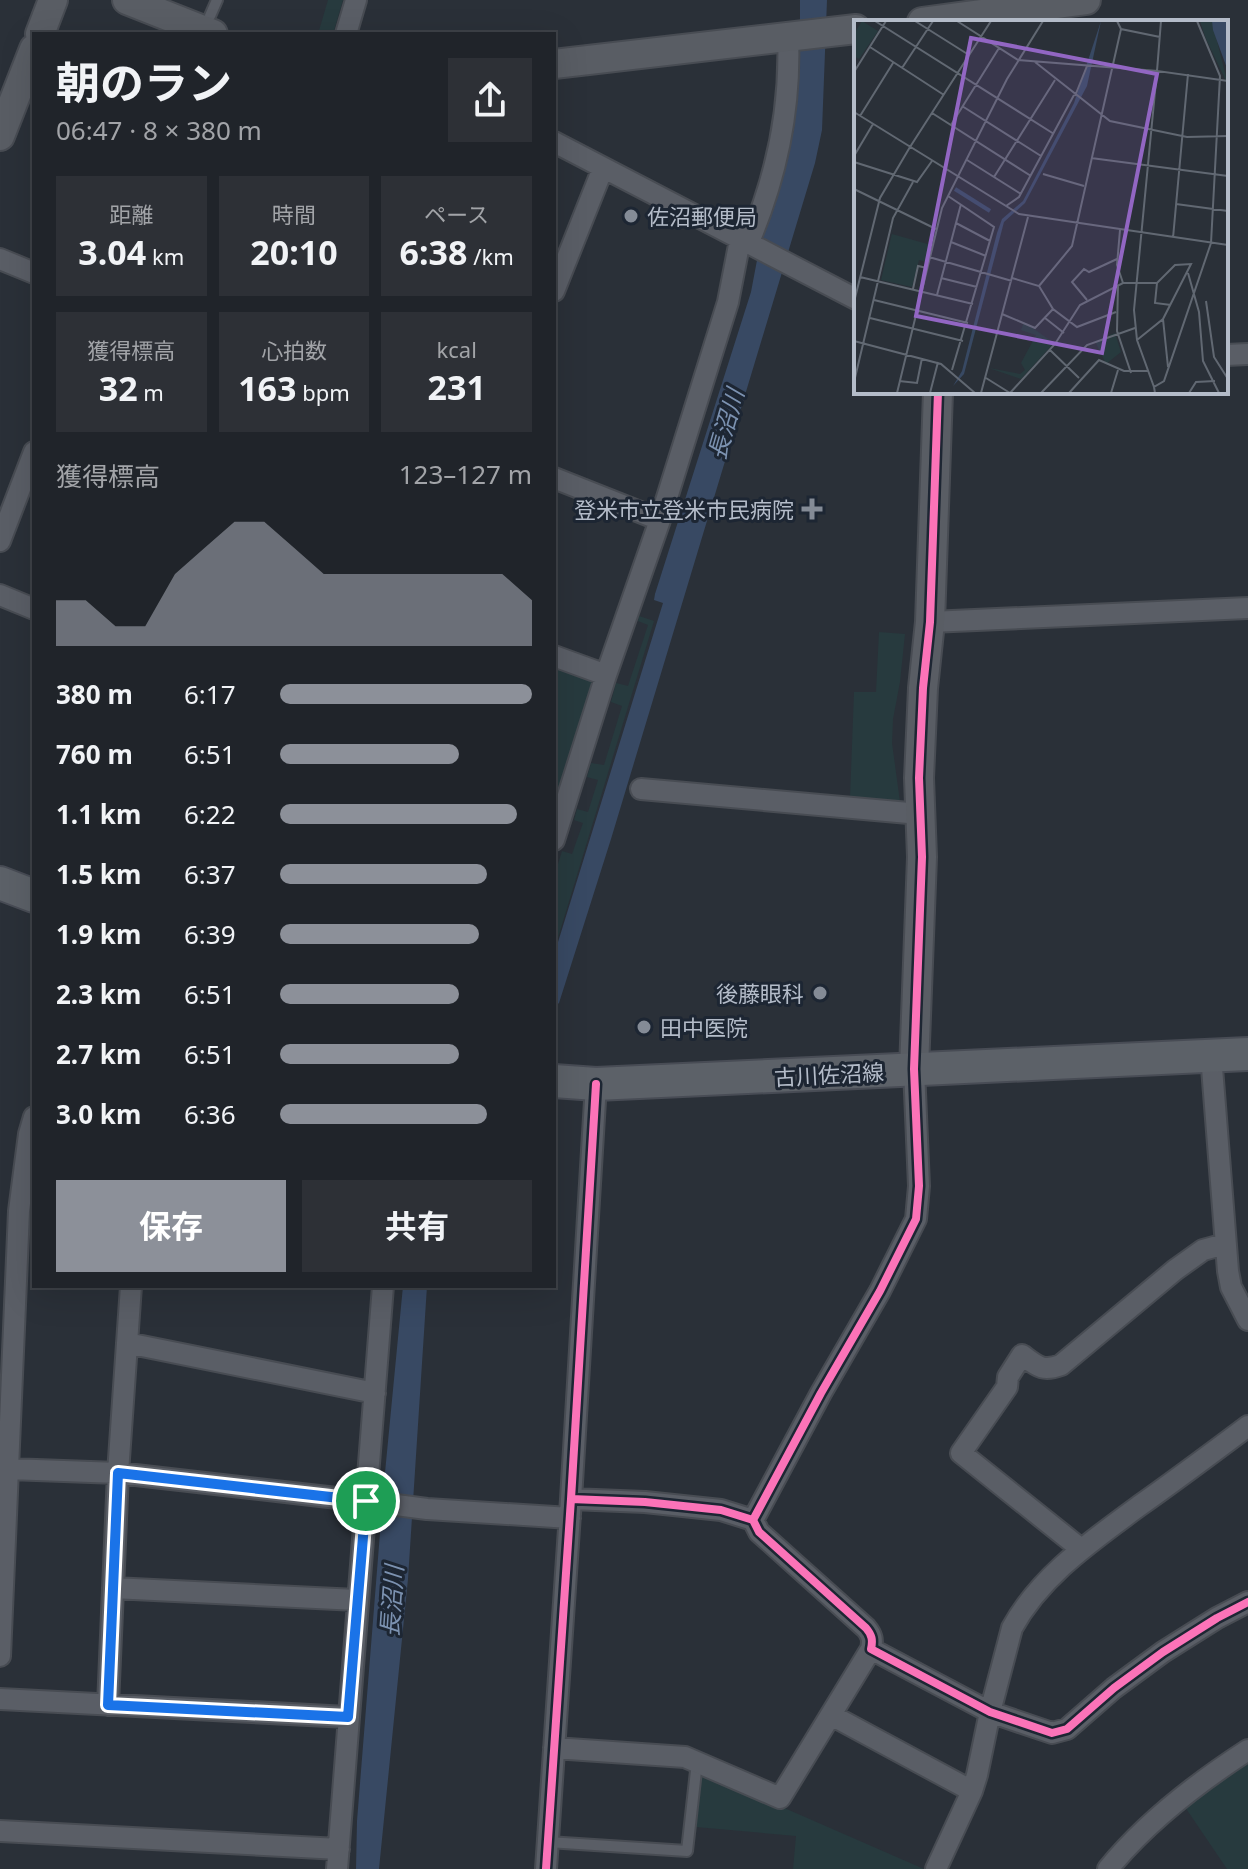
<!DOCTYPE html>
<html lang="ja">
<head>
<meta charset="utf-8">
<style>
	:root { --surface:#20242a; --page:#2d3036; --text:#f1f3f6; --muted:#a2a4a8; --line:#3d4147; --accent:#8c9099 }
	body { margin:0; font-family:"Noto Sans","Noto Sans JP",sans-serif; background:var(--page); color:var(--text); height:100vh; display:flex; flex-direction:column; font-size:30px; white-space:nowrap }
	* { box-sizing:border-box; margin:0 }
	p { font-size:26px; color:var(--muted) }
	.icon { flex:none; width:44px; height:44px; fill:none; stroke:currentColor; stroke-width:2; stroke-linecap:round; stroke-linejoin:round }
	.map { position:relative; flex:1; overflow:hidden }
	.panel { position:absolute; left:32px; top:32px; width:524px; height:1256px; display:flex; flex-direction:column; background:var(--surface); border-radius:0px; box-shadow:0 8px 32px #0002,0 0 0 2px var(--line) }
	.panel>* { flex:none }
	.pin { position:absolute; display:grid; place-items:center; width:68px; height:68px; color:#fff; margin:-34px; border:4px solid #fff; border-radius:50%; box-shadow:0 2px 8px #0007 }
	.round { display:grid; place-items:center; flex:none; width:84px; height:84px; border-radius:0px; background:var(--page) }
	.headline { display:flex; align-items:center; justify-content:space-between; height:136px; padding:0 24px }
	h1 { font-size:44px; font-weight:700; line-height:60px }
	.metrics { display:grid; grid-template-columns:repeat(3,1fr); gap:12px; height:136px; padding:8px 24px }
	.metrics div { display:grid; align-content:center; border-radius:0px; background:var(--page); text-align:center }
	.metrics b { font-size:34px; font-weight:700 }
	.metrics small { font-size:22px; font-weight:400 }
	.metrics p { font-size:22px }
	.chart { height:224px; padding:16px 24px }
	.chart p { display:flex; justify-content:space-between }
	.chart svg { width:100%; height:144px; margin-top:8px; fill:var(--accent); opacity:.7 }
	.action { display:flex; gap:16px; margin-top:auto; padding:16px 24px }
	.action a { flex:1; height:92px; border-radius:0px; background:var(--accent); color:#fff; font-size:32px; font-weight:700; line-height:92px; text-align:center }
	.action a+a { background:var(--page); color:var(--text) }
	ul { padding:0 24px; list-style:none; font-size:26px }
	li { display:grid; grid-template-columns:128px 96px 1fr; align-items:center; height:60px }
	li i { height:20px; border-radius:10px; background:var(--accent) }
	.map>svg:first-child { display:block }
	.green { fill:#273a3e }
	.water { fill:#384963 }
	.lines { fill:none; stroke-linecap:round; stroke-linejoin:round }
	.lane-casing { stroke:#484c53; stroke-width:14 }
	.street-casing { stroke:#484c53; stroke-width:24 }
	.secondary-casing { stroke:#484c53; stroke-width:32 }
	.primary-casing { stroke:#484c55; stroke-width:36 }
	.lane { stroke:#5a5e66; stroke-width:10 }
	.street { stroke:#5a5e66; stroke-width:20 }
	.secondary { stroke:#595d64; stroke-width:28 }
	.primary { stroke:#5c6168; stroke-width:32 }
	.cycleway-casing { stroke:#1d2633; stroke-width:13 }
	.cycleway { stroke:#fb73b8; stroke-width:8 }
	.route-casing { stroke:#fff; stroke-width:16 }
	.route { stroke:#1a73e8; stroke-width:10 }
	.poi-dot { fill:#848b96; stroke:#1d2633; stroke-width:3 }
	.labels { text-anchor:middle; dominant-baseline:central; stroke-width:6; stroke-linejoin:round; paint-order:stroke }
	.poi-label { font-size:22px; fill:#b4bcc9; stroke:#1d2633; text-anchor:start }
	.street-label { font-size:22px; fill:#b4bcc9; stroke:#1d2633 }
	.water-label { font-size:24px; font-style:italic; fill:#7c92b1; stroke:#1d2633 }
	.inset-river { fill:none; stroke:#384963; stroke-width:4 }
	.inset-road { fill:none; stroke:#616872; stroke-width:2 }
	.view { fill:#9266c3; fill-opacity:0.15; stroke:#9266c3; stroke-width:4 }
	.inset-edge { fill:none; stroke:#b4bcc9; stroke-width:4 }
</style>
</head>
<body>
<div class="map">
<svg width="1248" height="1869" viewBox="0 0 1248 1869">
	<rect width="100%" height="100%" fill="#2a3038"/>
	<path class="green" d="M328,0H343L333,34H318Z
		M639,616L654,621L554,951V877L562,851L572,854L583,823L574,820L577,809L588,812L598,780L587,777L591,763L604,765L622,706L611,702L616,683L628,686L648,625L638,621Z
		M879,632L905,634L900,682L893,719L892,743L900,802L850,798L854,692H876Z
		M554,664L593,679L554,804Z
		M1248,1760V1869H1227L1185,1807Z
		M702,1772L924,1869H793L796,1836L696,1827Z"/>
	<path class="water" d="M800,0H827L822,130L815,163L611,839L559,1003L554,1007V955L663,603L654,600L655,594L751,292L761,239L786,162L794,129L800,53Z
		M403,1286H427L408,1579L379,1869H356L357,1821L384,1483Z"/>
	<g class="lines">
		<g class="lane-casing">
			<path id="lane" d="M210,16L217,0
				M548,1842L687,1851L697,1762"/>
		</g>
		<g class="street-casing">
			<path id="street" d="M346,34L356,0
				M554,142L856,299
				M748,244C776,179 791,108 788,36
				M0,259L34,273
				M554,291L603,168
				M1226,355L1248,354
				M554,478L660,520
				M0,541L34,452
				M0,595L34,609
				M930,622L1248,608
				M554,656L606,675
				M641,789L920,814
				M554,840L606,675L660,520L728,302L740,240
				M1211,1055L1228,1271L1231,1287L1248,1320
				M127,1343L375,1393
				M9,1469L118,1473L381,1503L427,1509L570,1518
				M571,1499L645,1502L721,1510L753,1520L759,1532L866,1628C872,1635 873,1640 871,1649L990,1712L1052,1733L1067,1729L1114,1688L1163,1652L1217,1618L1248,1602
				M753,1520L821,1393L880,1291L916,1219L919,1186L914,1069
				M1081,1549L961,1453L1007,1387L1008,1377L1022,1355C1037,1366 1042,1372 1061,1365L1175,1270L1203,1250L1225,1244
				M113,1588L357,1600
				M0,1656L19,1211L29,1134L34,1117
				M0,1699L348,1717
				M108,1705L118,1473L131,1286
				M831,1715L972,1791
				M554,1748L685,1757L780,1798L871,1649
				M0,1831L339,1849
				M337,1869L383,1286
				M546,1869L571,1499L596,1084
				M936,1869L972,1791L977,1775L990,1712L1012,1628C1041,1575 1092,1541 1139,1506C1176,1480 1212,1453 1248,1426
				M1108,1869C1147,1821 1197,1783 1248,1750"/>
		</g>
		<g class="secondary-casing">
			<path id="secondary" d="M127,0L213,34
				M922,22L1086,0
				M40,34L53,0
				M554,64L856,29
				M0,136L34,49
				M914,1069L922,857L919,778L923,688L930,622L938,392"/>
		</g>
		<g class="primary-casing">
			<path id="primary" d="M0,883L34,896
				M554,1081L596,1084L1248,1054"/>
		</g>
		<use href="#lane" class="lane"/>
		<use href="#street" class="street"/>
		<use href="#secondary" class="secondary"/>
		<use href="#primary" class="primary"/>
		<g class="cycleway-casing">
			<path id="cycleway" d="M571,1499L645,1502L721,1510L753,1520L759,1532L866,1628C872,1635 873,1640 871,1649L990,1712L1052,1733L1067,1729L1114,1688L1163,1652L1217,1618L1248,1602
				M753,1520L821,1393L880,1291L916,1219L919,1186L914,1069L922,857L919,778L923,688L930,622L938,392
				M546,1869L571,1499L596,1084"/>
		</g>
		<use href="#cycleway" class="cycleway"/>
	</g>
	<g class="lines">
		<g class="route-casing">
			<path id="route" d="M118,1473L366,1501L348,1717L108,1705Z"/>
		</g>
		<use href="#route" class="route"/>
	</g>
	<g class="poi-dot">
		<circle cx="631" cy="216" r="8"/>
		<path d="M808 497h8v8h8v8h-8v8h-8v-8h-8v-8h8z"/>
		<circle cx="820" cy="993" r="8"/>
		<circle cx="644" cy="1027" r="8"/>
	</g>
	<g class="labels">
		<g class="poi-label">
			<text x="647" y="216">佐沼郵便局</text>
			<text x="794" y="509" text-anchor="end">登米市立登米市民病院</text>
			<text x="804" y="993" text-anchor="end">後藤眼科</text>
			<text x="660" y="1027">田中医院</text>
		</g>
		<g class="street-label">
			<text transform="translate(829 1074) rotate(-3)">古川佐沼線</text>
		</g>
		<g class="water-label">
			<text transform="translate(725 424) rotate(-74)">長沼川</text>
			<text transform="translate(391 1601) rotate(-86)">長沼川</text>
		</g>
	</g>
	<g transform="translate(854 20)">
		<rect width="374" height="374" fill="#2a3038"/>
		<path d="M8,1L24,11L5,39L0,36V14ZM346,1H358L374,65L352,19ZM42,196L38,214L77,225L72,242L65,240L58,267L27,260ZM170,302L200,323L167,359L135,348L166,354L171,350L167,343L182,315L167,310ZM261,313L267,332L252,344L241,321Z" fill="#273a3e"/>
		<path d="M247,1L233,66L171,183L150,202L110,354L99,366L108,351L143,213L148,199L169,181L220,83ZM358,1H374V51L359,10Z" fill="#384963"/>
		<path class="inset-river" d="M101,169L136,191"/>
		<path class="inset-road" d="M21,1L200,114M61,1L115,35M103,1L164,40L303,51L280,290L283,320L300,367M263,1L267,9L306,17M307,1L303,51L374,61M343,1L366,56L357,223M16,27L90,75M181,42L256,101L333,117L374,116M48,48L79,1M0,52L32,1M221,76L233,46M108,86L187,136M0,92L165,194L374,225M78,93L177,156M6,96L39,43M97,105L145,28M56,127L137,1M0,136L19,104M237,138L374,156M113,140L167,174M0,142L63,162L78,141M189,154L230,166M140,157L201,60M0,169L82,209M94,176L140,207L98,350M322,184L374,191M152,186L165,177L220,75M102,203L136,221M266,210L263,245L269,263M319,218L334,54M97,222L132,236M75,237L158,261M334,253L345,292L349,341L365,373M6,257L119,284M87,258L123,267M158,258L185,266L199,289L223,307L262,292M303,263L301,283L317,285M264,265L263,311L277,353M185,266L218,226L267,9M59,269L64,246L73,248M83,275L107,184M20,280L114,303M233,280L218,262L230,249L235,252L263,239M352,281L360,337L374,359M0,282L26,178L56,127M148,294L181,308L199,289M16,298L109,321M191,298L210,313M309,299L314,347M0,321L87,344L121,373M196,330L225,358M132,358L156,373M45,361L63,363L68,338M0,362L39,198L59,162M43,373L88,188L153,59L189,1M76,373L84,342M127,373L174,197M156,373L201,324L226,285L269,263H303L321,245L337,244L309,299L283,320M187,373L233,325L281,308M215,373L245,340L270,351H295M257,373L264,350M301,373L300,367L310,361L357,223M335,373L342,362L361,361"/>
		<path class="view" d="M117,18L303,54L248,333L62,296Z"/>
		<rect width="374" height="374" class="inset-edge"/>
	</g>
</svg>
<div class="pin" style="left:366px;top:1501px;background:#1e9e55"><svg class="icon" aria-label="arrive" viewBox="0 0 24 24"><path d="M6 21V4h12l-3 4 3 4H6"/></svg></div>
<section class="panel">
<div class="headline"><div><h1>朝のラン</h1><p>06:47 · 8 × 380 m</p></div><a class="round"><svg class="icon" aria-label="share" viewBox="0 0 24 24"><path d="M12 15V3M7 8l5-5 5 5M5 13v7h14v-7"/></svg></a></div>
<div class="metrics">
<div><p>距離</p><b>3.04<small> km</small></b></div>
<div><p>時間</p><b>20:10</b></div>
<div><p>ペース</p><b>6:38<small> /km</small></b></div>
</div>
<div class="metrics">
<div><p>獲得標高</p><b>32<small> m</small></b></div>
<div><p>心拍数</p><b>163<small> bpm</small></b></div>
<div><p>kcal</p><b>231</b></div>
</div>
<div class="chart"><p><span>獲得標高</span>123–127 m</p>
<svg viewBox="0 0 160 44" preserveAspectRatio="none"><path d="M0 44V30L10 30L20 38L30 38L40 22L50 14L60 6L70 6L80 14L90 22L100 22L110 22L120 22L130 22L140 22L150 22L160 30V44z"/></svg>
</div>
<ul>
<li><b>380 m</b>6:17<i style="width:100%"></i></li>
<li><b>760 m</b>6:51<i style="width:71%"></i></li>
<li><b>1.1 km</b>6:22<i style="width:94%"></i></li>
<li><b>1.5 km</b>6:37<i style="width:82%"></i></li>
<li><b>1.9 km</b>6:39<i style="width:79%"></i></li>
<li><b>2.3 km</b>6:51<i style="width:71%"></i></li>
<li><b>2.7 km</b>6:51<i style="width:71%"></i></li>
<li><b>3.0 km</b>6:36<i style="width:82%"></i></li>
</ul>
<div class="action"><a>保存</a><a>共有</a></div>
</section>
</div>
</body>
</html>
